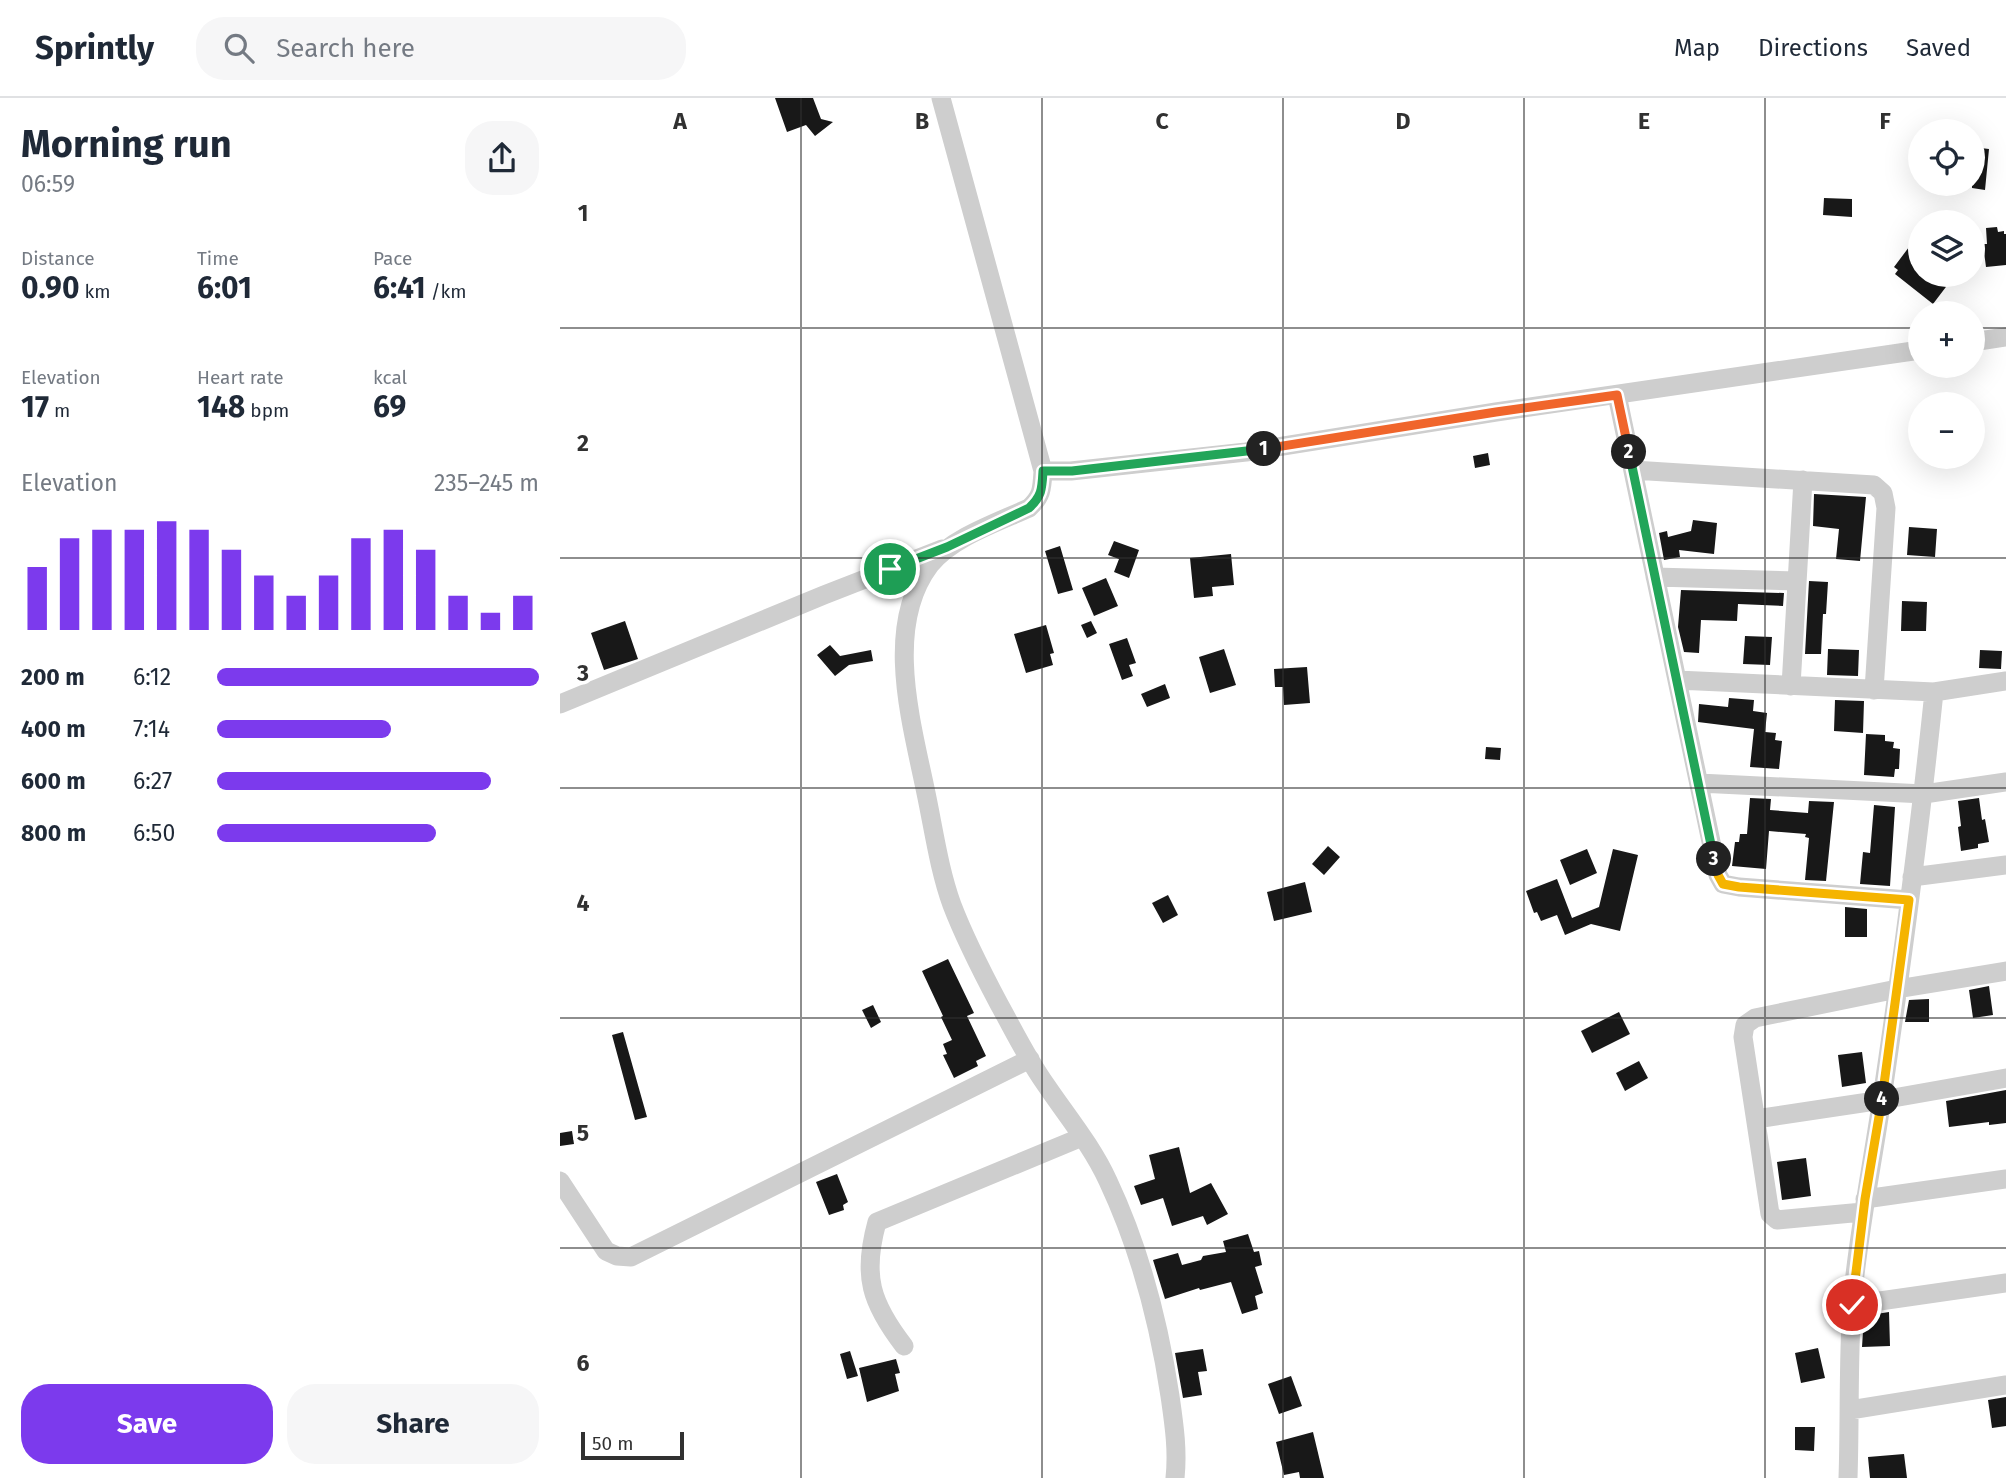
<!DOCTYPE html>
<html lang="en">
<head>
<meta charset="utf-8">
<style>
	:root { --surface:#fff; --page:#f6f6f7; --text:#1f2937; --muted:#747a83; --line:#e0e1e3; --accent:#7c3aed }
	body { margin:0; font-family:"Fira Sans",sans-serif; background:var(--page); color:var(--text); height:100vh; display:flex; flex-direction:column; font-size:26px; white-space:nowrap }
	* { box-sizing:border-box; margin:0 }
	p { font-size:23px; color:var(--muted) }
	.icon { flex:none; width:38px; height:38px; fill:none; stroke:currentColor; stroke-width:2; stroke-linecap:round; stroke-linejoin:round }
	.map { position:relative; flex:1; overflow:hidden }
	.side { display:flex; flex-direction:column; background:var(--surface); width:560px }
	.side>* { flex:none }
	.tools { position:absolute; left:1348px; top:21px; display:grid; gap:14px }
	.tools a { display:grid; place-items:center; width:77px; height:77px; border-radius:50%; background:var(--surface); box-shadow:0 7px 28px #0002; font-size:35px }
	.scale { position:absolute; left:21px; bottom:18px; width:103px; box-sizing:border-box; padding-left:7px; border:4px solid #313131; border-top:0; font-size:19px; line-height:24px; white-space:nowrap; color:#313131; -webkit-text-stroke:5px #fff; paint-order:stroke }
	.pin { position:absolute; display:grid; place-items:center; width:60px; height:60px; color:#fff; margin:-30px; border:4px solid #fff; border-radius:50%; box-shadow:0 2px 7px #0007 }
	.km { position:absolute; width:35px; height:35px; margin:-18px; border-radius:50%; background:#222; color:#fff; font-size:19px; line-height:35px; text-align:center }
	.round { display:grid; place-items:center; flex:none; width:74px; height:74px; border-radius:28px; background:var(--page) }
	.overview { display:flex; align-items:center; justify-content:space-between; height:119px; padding:0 21px }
	h1 { font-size:38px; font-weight:700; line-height:52px }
	.figures { display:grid; grid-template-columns:repeat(3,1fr); gap:10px; height:119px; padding:7px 21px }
	.figures div { display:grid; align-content:center }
	.figures b { font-size:30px; font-weight:700 }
	.figures small { font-size:19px; font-weight:400 }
	.figures p { font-size:19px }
	.chart { height:196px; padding:14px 21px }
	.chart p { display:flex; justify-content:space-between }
	.chart svg { width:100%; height:126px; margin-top:7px; stroke:var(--accent); stroke-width:6 }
	.primary-button { display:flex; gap:14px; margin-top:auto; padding:14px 21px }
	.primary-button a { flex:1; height:80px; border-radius:28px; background:var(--accent); color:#fff; font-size:28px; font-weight:700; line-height:80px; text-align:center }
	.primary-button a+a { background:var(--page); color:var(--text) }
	ul { padding:0 21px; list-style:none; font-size:23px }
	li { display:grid; grid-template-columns:112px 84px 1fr; align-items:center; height:52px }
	li i { height:18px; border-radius:9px; background:var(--accent) }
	header { display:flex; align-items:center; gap:42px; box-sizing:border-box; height:98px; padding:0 35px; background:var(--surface); border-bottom:2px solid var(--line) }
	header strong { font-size:33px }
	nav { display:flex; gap:38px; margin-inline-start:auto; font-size:24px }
	.search { width:490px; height:63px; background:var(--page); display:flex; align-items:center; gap:18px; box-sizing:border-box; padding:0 24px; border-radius:28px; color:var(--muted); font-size:26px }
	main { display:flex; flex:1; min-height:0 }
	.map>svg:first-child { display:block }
	.building { fill:#181818 }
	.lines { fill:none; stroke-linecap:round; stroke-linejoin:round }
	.minor { stroke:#cecece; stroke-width:19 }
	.split-1-casing { stroke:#fff; stroke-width:14 }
	.split-2-casing { stroke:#fff; stroke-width:14 }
	.split-3-casing { stroke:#fff; stroke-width:14 }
	.split-4-casing { stroke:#fff; stroke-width:14 }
	.split-5-casing { stroke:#fff; stroke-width:14 }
	.split-1 { stroke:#22a559; stroke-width:9 }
	.split-2 { stroke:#f0652b; stroke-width:9 }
	.split-3 { stroke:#22a559; stroke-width:9 }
	.split-4 { stroke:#f5b400; stroke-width:9 }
	.split-5 { stroke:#f5b400; stroke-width:9 }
	.grid { fill:none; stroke:#313131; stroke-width:2; stroke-opacity:0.55 }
	.grid-label { font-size:23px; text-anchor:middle; font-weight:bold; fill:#313131; stroke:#fff; stroke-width:7; stroke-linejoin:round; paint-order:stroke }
</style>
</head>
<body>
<header>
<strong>Sprintly</strong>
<div class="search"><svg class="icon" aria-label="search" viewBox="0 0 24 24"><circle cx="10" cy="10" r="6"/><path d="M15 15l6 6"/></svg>Search here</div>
<nav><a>Map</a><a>Directions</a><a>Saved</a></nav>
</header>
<main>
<section class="side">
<div class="overview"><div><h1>Morning run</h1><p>06:59</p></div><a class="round"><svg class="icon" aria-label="share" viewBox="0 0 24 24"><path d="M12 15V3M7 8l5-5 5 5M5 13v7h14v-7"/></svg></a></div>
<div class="figures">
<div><p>Distance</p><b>0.90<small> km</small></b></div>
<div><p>Time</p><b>6:01</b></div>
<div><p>Pace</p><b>6:41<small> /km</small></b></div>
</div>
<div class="figures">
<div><p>Elevation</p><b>17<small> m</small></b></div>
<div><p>Heart rate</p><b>148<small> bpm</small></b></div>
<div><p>kcal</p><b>69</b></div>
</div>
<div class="chart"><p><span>Elevation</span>235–245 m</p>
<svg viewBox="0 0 160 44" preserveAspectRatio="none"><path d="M5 44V22M15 44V12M25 44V9M35 44V9M45 44V6M55 44V9M65 44V16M75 44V25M85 44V32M95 44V25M105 44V12M115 44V9M125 44V16M135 44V32M145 44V38M155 44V32"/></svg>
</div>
<ul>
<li><b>200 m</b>6:12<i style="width:100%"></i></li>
<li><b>400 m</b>7:14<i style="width:54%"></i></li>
<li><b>600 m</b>6:27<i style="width:85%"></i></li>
<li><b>800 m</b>6:50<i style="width:68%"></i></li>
</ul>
<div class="primary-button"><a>Save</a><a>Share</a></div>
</section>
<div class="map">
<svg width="1446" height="1380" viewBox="0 0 1446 1380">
	<rect width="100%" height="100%" fill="#fff"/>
	<path class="building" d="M215,0H253L261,21L273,24L255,38L246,27L227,34Z
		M1412,49L1429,51L1425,92L1412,90Z
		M1264,100L1292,101V119L1263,117Z
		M1437,129L1438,134L1444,133V136H1446V167L1426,169L1423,146H1427L1426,130Z
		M1352,145L1360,151V177H1395L1373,206L1335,176L1338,172L1334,169Z
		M928,355L930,367L915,370L913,358Z
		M1254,396L1306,399L1300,463L1276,461L1279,431L1253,428Z
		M1133,422L1157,425L1154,456L1119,452L1120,459L1104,462L1099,435L1107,433L1108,439L1131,433Z
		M1349,429L1377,431L1375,459L1347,457Z
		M554,443L579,452L569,480L554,474L559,461L548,457Z
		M500,448L513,492L498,496L485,453Z
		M671,456L674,487L652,489L653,498L634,500L630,460Z
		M546,480L558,508L534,518L522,490Z
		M1249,483L1268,484L1266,516H1263L1261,556H1245Z
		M1121,492L1224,495L1223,508L1178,506L1177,523L1141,522L1139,555L1124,554L1118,529Z
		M1342,503L1367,504L1366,533H1341Z
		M65,523L78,561L44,572L31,535Z
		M531,523L537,535L527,540L521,527Z
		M486,527L494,555L490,556L493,567L466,575L454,536Z
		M1185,538L1212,539L1210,567L1183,566Z
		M567,540L576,565L569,567L573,578L562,582L549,546Z
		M270,547L280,558L311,552L313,563L289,567L275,578L257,557Z
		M664,551L676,587L650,595L639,559Z
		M1268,551L1299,552L1298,578L1267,577Z
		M1420,552L1442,553L1441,571L1419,570Z
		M747,569L750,605L724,607L723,589H715L714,571Z
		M605,586L610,600L587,609L581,596Z
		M1169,600L1194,602L1193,613L1207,615L1205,634L1216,635L1215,642L1222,643L1219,671L1190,669L1194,631L1138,624L1139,606L1168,609Z
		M1275,602L1304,603L1303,635L1274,633Z
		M1306,636L1325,637V643L1334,644L1333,650L1340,651L1339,671H1335L1334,679L1304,677Z
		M926,649L941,650L940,662L925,661Z
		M1190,700L1211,701L1210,712L1248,715L1249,703L1274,704L1266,783L1245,782L1249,740L1245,739L1246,736L1209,733L1206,771L1172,768L1175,744H1179L1180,736H1187Z
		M1419,700L1422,722L1425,721L1429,744L1418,746V750L1401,753L1398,729L1401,728L1398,703Z
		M1314,707L1335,709L1330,788L1300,786L1303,754L1310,755Z
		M768,748L780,759L764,777L752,766Z
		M1027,751L1037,775L1010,787L1000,762Z
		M1053,751L1078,757L1060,833L1031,826L1005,837L997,817L981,823L977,814L974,815L966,793L997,781L1012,820L1039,809Z
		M745,784L752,814L714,823L707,794Z
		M608,797L618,817L603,825L592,805Z
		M1285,809L1307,811V839H1285Z
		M388,861L414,915L407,918L426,958L416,963L418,968L394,980L383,957L387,956L383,946L392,942L381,919L383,918L362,873Z
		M1429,888L1433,917L1413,920L1409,892Z
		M1369,901V924H1345L1349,902Z
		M313,907L321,924L311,930L302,912Z
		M1059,914L1070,936L1032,955L1021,933Z
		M63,934L87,1019L75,1022L52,937Z
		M1302,954L1306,985L1282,989L1278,957Z
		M1079,963L1088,980L1065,993L1056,975Z
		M1446,992V1025L1429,1027V1024L1389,1029L1386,1003Z
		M12,1033L14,1046L0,1048V1035Z
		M619,1049L630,1095L651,1085L668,1116L647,1127L643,1118L612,1128L603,1100L581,1107L574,1088L595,1081L589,1057Z
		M1246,1060L1251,1098L1222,1102L1217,1064Z
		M277,1076L288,1104L283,1107L284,1112L269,1117L256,1084Z
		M688,1136L694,1154L699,1153L702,1167L695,1169L703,1195L695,1198L698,1211L682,1216L671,1184L640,1192L639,1190L605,1201L593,1162L618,1155L622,1167L641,1162L643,1158L666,1154L663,1143Z
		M1329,1214L1330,1248L1302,1249L1304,1218Z
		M1258,1250L1265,1280L1241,1285L1235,1255Z
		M643,1251L647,1273L638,1274L642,1297L623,1300L615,1255Z
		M290,1253L298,1278L287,1281L280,1256Z
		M336,1261L340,1275L335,1276L339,1293L307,1304L299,1270Z
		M731,1278L742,1308L719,1316L708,1286Z
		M1446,1299V1328L1432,1330L1428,1302Z
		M1235,1329H1255L1254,1353L1235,1352Z
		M753,1334L764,1380H740L739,1374L724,1377L716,1344Z
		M1344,1356L1347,1380H1310L1308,1359Z"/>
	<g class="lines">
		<path class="minor" d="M381,0L483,373C482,391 482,398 469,410C438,424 391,440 370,467C323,529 352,626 366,695C374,733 379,771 392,807C405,841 422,874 439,906C454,933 468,962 486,987C507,1018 532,1048 548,1083C580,1151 599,1225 610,1298C614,1326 618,1352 615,1380
			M1412,244L1446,239
			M1057,297L1158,777L1163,786L1179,789L1349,802
			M1073,372L1314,387L1323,395L1326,410L1314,592
			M483,373H511L686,354L936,314L1360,252
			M1095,479L1237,483
			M1117,582L1374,594L1446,583
			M1231,588L1243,382
			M0,606L264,497L382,451
			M1139,685L1364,696L1446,684
			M1352,779L1446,767
			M1196,1021L1322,1002L1446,980
			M0,1083L46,1153L57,1158L71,1159L470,961
			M1305,1101L1446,1081
			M1303,1114L1217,1122L1210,1116L1183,939L1185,927L1195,920L1337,891L1446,873
			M1292,1207L1446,1185
			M344,1248C311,1205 302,1178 317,1124L522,1039
			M1290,1312L1446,1287
			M1288,1380C1290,1322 1288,1263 1292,1205C1298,1136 1312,1068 1322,1000C1342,865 1360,730 1374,594"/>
	</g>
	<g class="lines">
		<g class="split-1-casing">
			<path id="split-1" d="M330,471L387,449L469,410C482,398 482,391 483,373H512L704,351"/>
		</g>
		<g class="split-2-casing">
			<path id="split-2" d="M704,351L936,314L1057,297L1069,354"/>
		</g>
		<g class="split-3-casing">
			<path id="split-3" d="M1069,354L1154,761"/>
		</g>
		<g class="split-4-casing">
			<path id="split-4" d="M1154,761L1158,777L1163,786L1179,789L1349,802L1322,1001"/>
		</g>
		<g class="split-5-casing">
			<path id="split-5" d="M1292,1207L1305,1101L1322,1001"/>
		</g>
		<use href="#split-1" class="split-1"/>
		<use href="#split-2" class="split-2"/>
		<use href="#split-3" class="split-3"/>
		<use href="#split-4" class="split-4"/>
		<use href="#split-5" class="split-5"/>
	</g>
	<path class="grid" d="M241,0V1380M482,0V1380M723,0V1380M964,0V1380M1205,0V1380M0,230H1360M1412,230H1446M0,460H1446M0,690H1446M0,920H1446M0,1150H1446"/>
	<g class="grid-label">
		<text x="120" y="31">A</text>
		<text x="362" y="31">B</text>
		<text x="602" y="31">C</text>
		<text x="843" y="31">D</text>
		<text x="1084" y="31">E</text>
		<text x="1325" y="31">F</text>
		<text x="23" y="123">1</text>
		<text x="23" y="353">2</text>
		<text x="23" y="583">3</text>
		<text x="23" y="813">4</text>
		<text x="23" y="1043">5</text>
		<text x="23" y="1273">6</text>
	</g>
</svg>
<div class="tools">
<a><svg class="icon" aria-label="locate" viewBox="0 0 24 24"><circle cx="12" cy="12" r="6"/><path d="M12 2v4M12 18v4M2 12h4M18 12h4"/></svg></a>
<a><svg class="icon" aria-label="layers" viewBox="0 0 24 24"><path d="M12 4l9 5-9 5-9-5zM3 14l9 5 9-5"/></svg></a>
<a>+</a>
<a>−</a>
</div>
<div class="scale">50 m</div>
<div class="pin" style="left:330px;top:471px;background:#1e9e55"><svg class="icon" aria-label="arrive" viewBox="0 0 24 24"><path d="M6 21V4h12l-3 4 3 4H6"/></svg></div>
<div class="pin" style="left:1292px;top:1207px;background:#d93025"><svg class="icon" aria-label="check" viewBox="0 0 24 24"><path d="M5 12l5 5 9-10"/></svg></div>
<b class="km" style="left:704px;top:351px">1</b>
<b class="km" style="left:1069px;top:354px">2</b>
<b class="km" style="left:1154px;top:761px">3</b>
<b class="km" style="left:1322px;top:1001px">4</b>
</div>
</main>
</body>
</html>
